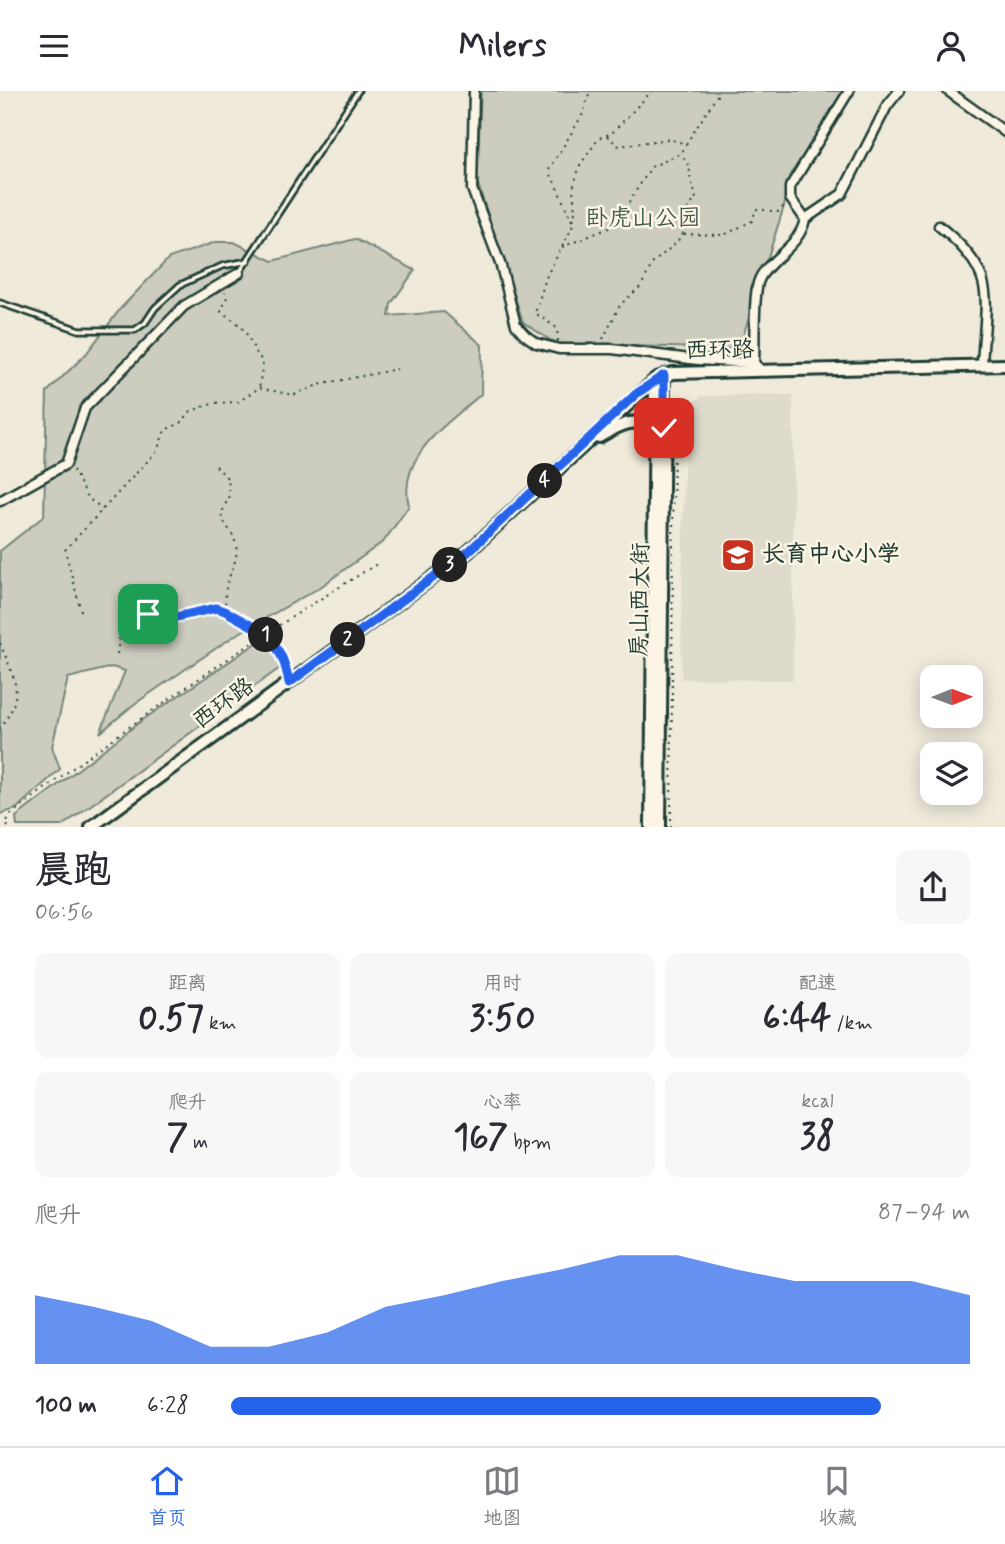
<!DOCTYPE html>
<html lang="zh">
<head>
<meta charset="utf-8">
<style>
	:root { --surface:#fff; --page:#f7f7f7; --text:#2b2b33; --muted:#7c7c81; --line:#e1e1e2; --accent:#2563eb }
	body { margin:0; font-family:Mynerve,"LXGW WenKai TC",sans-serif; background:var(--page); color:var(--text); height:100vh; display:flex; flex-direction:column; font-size:26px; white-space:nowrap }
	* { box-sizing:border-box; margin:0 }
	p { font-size:23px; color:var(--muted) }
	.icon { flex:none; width:38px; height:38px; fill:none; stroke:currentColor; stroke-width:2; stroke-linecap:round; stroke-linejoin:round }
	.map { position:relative; height:736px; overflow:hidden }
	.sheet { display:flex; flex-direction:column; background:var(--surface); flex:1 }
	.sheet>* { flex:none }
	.needle { width:46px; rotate:89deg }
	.fabs { position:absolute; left:920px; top:574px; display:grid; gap:14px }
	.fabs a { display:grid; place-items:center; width:63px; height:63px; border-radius:14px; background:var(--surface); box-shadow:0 4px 18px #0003; font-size:35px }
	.pin { position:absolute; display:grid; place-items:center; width:60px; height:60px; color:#fff; margin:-30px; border-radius:14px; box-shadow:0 4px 10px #0006 }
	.km { position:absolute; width:35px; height:35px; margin:-18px; border-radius:50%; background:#222; color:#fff; font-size:19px; line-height:35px; text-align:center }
	.round { display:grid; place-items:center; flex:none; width:74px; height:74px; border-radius:14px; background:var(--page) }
	.overview { display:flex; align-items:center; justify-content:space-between; height:119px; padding:0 35px }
	h1 { font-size:38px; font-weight:700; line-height:52px }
	.figures { display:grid; grid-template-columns:repeat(3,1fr); gap:10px; height:119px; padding:7px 35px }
	.figures div { display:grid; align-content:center; border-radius:14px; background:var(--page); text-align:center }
	.figures b { font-size:35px; font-weight:700 }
	.figures small { font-size:19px; font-weight:400 }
	.figures p { font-size:19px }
	.chart { height:196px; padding:14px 35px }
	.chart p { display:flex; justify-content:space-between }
	.chart svg { width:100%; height:126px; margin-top:7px; fill:var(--accent); opacity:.7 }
	ul { padding:0 35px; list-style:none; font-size:23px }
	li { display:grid; grid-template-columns:112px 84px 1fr; align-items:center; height:52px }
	li i { height:18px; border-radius:9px; background:var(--accent) }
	header { display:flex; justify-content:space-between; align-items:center; height:91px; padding:0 35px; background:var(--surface); font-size:32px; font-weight:700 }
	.tab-bar { display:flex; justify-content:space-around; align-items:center; height:98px; border-top:2px solid var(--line); background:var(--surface); font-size:19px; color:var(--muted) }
	.tab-bar a { display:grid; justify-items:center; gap:4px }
	.tab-bar .selected { color:var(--accent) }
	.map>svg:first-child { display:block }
	.built { fill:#dedbcc }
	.green { fill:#cccdbf; stroke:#76857a; stroke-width:2 }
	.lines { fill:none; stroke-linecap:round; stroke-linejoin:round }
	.lane-casing { stroke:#1f3d34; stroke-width:9 }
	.street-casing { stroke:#1f3d34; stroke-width:13 }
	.secondary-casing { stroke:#1f3d34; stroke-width:16 }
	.path { stroke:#1f3d34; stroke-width:2; stroke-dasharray:2 5; stroke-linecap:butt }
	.lane { stroke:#fcf5e5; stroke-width:3.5 }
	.street { stroke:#fcf5e5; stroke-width:8 }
	.secondary { stroke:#fcf5e5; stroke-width:10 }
	.route-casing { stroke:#fff; stroke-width:14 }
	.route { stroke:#2563eb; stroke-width:9 }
	.labels { text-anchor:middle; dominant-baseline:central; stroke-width:5; stroke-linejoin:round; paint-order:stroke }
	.park-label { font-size:23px; fill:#425a50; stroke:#fcf5e5 }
	.street-label { font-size:23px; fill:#1f3d34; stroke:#fcf5e5 }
	.poi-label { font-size:23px; font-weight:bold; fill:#1f3d34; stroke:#fcf5e5; text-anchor:start }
</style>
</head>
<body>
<header><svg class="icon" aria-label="menu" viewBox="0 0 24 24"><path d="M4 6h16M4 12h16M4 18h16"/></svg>Milers<svg class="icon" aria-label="person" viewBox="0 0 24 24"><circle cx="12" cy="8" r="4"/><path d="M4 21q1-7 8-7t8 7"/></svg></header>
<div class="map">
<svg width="1005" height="736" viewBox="0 0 1005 736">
	<rect width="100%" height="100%" fill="#efeada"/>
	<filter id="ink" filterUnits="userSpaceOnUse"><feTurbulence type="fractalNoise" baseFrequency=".0143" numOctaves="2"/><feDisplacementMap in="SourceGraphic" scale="14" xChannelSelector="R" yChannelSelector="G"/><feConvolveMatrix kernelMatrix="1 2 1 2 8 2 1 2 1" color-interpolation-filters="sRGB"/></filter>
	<g filter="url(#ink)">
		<path class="built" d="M793,304V589L681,588L685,317L702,305Z"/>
		<path class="green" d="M481,0H848L786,109L739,258L563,253L550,249L523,231L477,90Z
			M355,148L415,179L391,213L389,225L444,221L482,254L481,303C448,333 397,364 409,415L384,450L319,497L234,545L133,614L100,642L125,580L112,576L68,587L52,656L60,678L16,718L0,723V460L44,425L47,301L86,263L121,217L169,167L216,151H234L273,170Z
			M264,547L277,557L284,574L62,735H17L16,726L141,630Z"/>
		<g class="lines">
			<g class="lane-casing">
				<path id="lane" d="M239,182L358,0
					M0,212L79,239H135L145,232L155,217L180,194L222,175L248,170"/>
			</g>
			<g class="street-casing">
				<path id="street" d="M474,0L472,98L501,175L516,234L525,244L536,252L559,258H612L698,269L754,272L762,280
					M948,0L1005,41
					M805,128L842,103L887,15L899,0
					M939,135C1000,184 985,205 982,275
					M754,272C755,253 753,203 759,189C767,169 800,156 805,128L790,107V96L849,0
					M0,410L66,373L85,317L184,215L239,182"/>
			</g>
			<g class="secondary-casing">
				<path id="secondary" d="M599,346C616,336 640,321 655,342
					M91,736L468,461L657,287L673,282L1005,274
					M651,736L655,288
					M660,736L664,284"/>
			</g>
			<path class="path" d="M607,45L619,55L669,48L686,53L720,0
				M572,130L549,79L583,23L590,0
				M684,143L724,144L752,130L756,118L779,121L785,113
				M562,156L614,135L651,76L680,63L686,53
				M603,248L620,214L641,195L653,172L677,151L690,131L688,116L696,109C695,96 688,88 690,75L680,63
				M558,250L557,237L535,222L547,184L572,137L575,121L573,97L580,74L599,47L612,42L652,0
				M260,297L293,304L318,294L397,278
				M644,311V323
				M216,375L228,388L230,405C212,434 231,430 236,454C239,469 229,482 226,497C225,503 225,512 225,519
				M73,379L89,408L103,418
				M81,520L65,459L157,360L165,339L181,332L191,320L215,312L238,311L259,297L263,271C243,245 254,241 221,221L227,206L225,201
				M0,552C15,590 26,601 0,638
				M117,563L122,531L159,522L176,525L216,517L225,520L274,550L280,558L287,580
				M8,736L6,732L10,724C128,634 250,550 377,473
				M671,736L674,313"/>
			<use href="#lane" class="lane"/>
			<use href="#street" class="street"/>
			<use href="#secondary" class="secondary"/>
		</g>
	</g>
	<g class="lines" filter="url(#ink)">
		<g class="route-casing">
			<path id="route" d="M148,523L176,526L216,517L225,520C261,540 282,547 289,592L468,461L636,303L664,284V337"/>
		</g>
		<use href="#route" class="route"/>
	</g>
	<defs>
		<g id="school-square" transform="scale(1.75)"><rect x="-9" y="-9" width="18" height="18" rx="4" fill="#c8321e" stroke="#fcf5e5"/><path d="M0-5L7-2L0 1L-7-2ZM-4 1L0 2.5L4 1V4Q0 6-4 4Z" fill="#fff"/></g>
	</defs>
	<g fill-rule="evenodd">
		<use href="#school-square" x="738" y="464"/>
	</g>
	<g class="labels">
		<g class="park-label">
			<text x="643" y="128">卧虎山公园</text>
		</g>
		<g class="street-label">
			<text transform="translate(720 260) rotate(-1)">西环路</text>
			<text transform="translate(641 509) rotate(-89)">房山西大街</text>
			<text transform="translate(224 613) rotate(-36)">西环路</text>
		</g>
		<g class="poi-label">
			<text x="762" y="464">长育中心小学</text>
		</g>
	</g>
</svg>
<div class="fabs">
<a><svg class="needle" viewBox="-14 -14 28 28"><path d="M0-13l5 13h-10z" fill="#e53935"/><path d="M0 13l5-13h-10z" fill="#7c7c81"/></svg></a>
<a><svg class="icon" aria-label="layers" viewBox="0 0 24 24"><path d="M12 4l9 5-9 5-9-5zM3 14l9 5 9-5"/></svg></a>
</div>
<div class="pin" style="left:148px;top:523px;background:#1e9e55"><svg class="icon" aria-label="arrive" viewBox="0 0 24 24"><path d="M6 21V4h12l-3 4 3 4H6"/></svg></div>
<div class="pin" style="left:664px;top:337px;background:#d93025"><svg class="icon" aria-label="check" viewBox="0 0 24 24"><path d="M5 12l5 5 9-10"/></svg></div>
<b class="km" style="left:266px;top:544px">1</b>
<b class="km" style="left:348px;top:549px">2</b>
<b class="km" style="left:450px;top:474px">3</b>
<b class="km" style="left:545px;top:390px">4</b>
</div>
<section class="sheet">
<div class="overview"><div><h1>晨跑</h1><p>06:56</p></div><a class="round"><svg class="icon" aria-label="share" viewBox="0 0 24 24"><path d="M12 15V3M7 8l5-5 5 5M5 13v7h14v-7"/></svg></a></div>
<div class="figures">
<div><p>距离</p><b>0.57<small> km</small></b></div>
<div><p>用时</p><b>3:50</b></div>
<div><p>配速</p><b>6:44<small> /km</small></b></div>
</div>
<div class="figures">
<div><p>爬升</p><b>7<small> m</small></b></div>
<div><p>心率</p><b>167<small> bpm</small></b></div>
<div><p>kcal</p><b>38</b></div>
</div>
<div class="chart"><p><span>爬升</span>87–94 m</p>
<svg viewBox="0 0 160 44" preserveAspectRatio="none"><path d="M0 44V20L10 24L20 29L30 38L40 38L50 33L60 24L70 20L80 15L90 11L100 6L110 6L120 11L130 15L140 15L150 15L160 20V44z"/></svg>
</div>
<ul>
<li><b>100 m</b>6:28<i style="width:88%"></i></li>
</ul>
</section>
<nav class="tab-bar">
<a class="selected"><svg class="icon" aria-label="home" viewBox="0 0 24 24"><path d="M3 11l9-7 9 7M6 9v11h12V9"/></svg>首页</a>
<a><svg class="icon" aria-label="map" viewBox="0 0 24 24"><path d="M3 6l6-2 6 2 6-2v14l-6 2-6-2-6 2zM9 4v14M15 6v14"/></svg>地图</a>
<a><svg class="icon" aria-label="saved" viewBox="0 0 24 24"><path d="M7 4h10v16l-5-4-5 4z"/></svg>收藏</a>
</nav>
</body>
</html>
